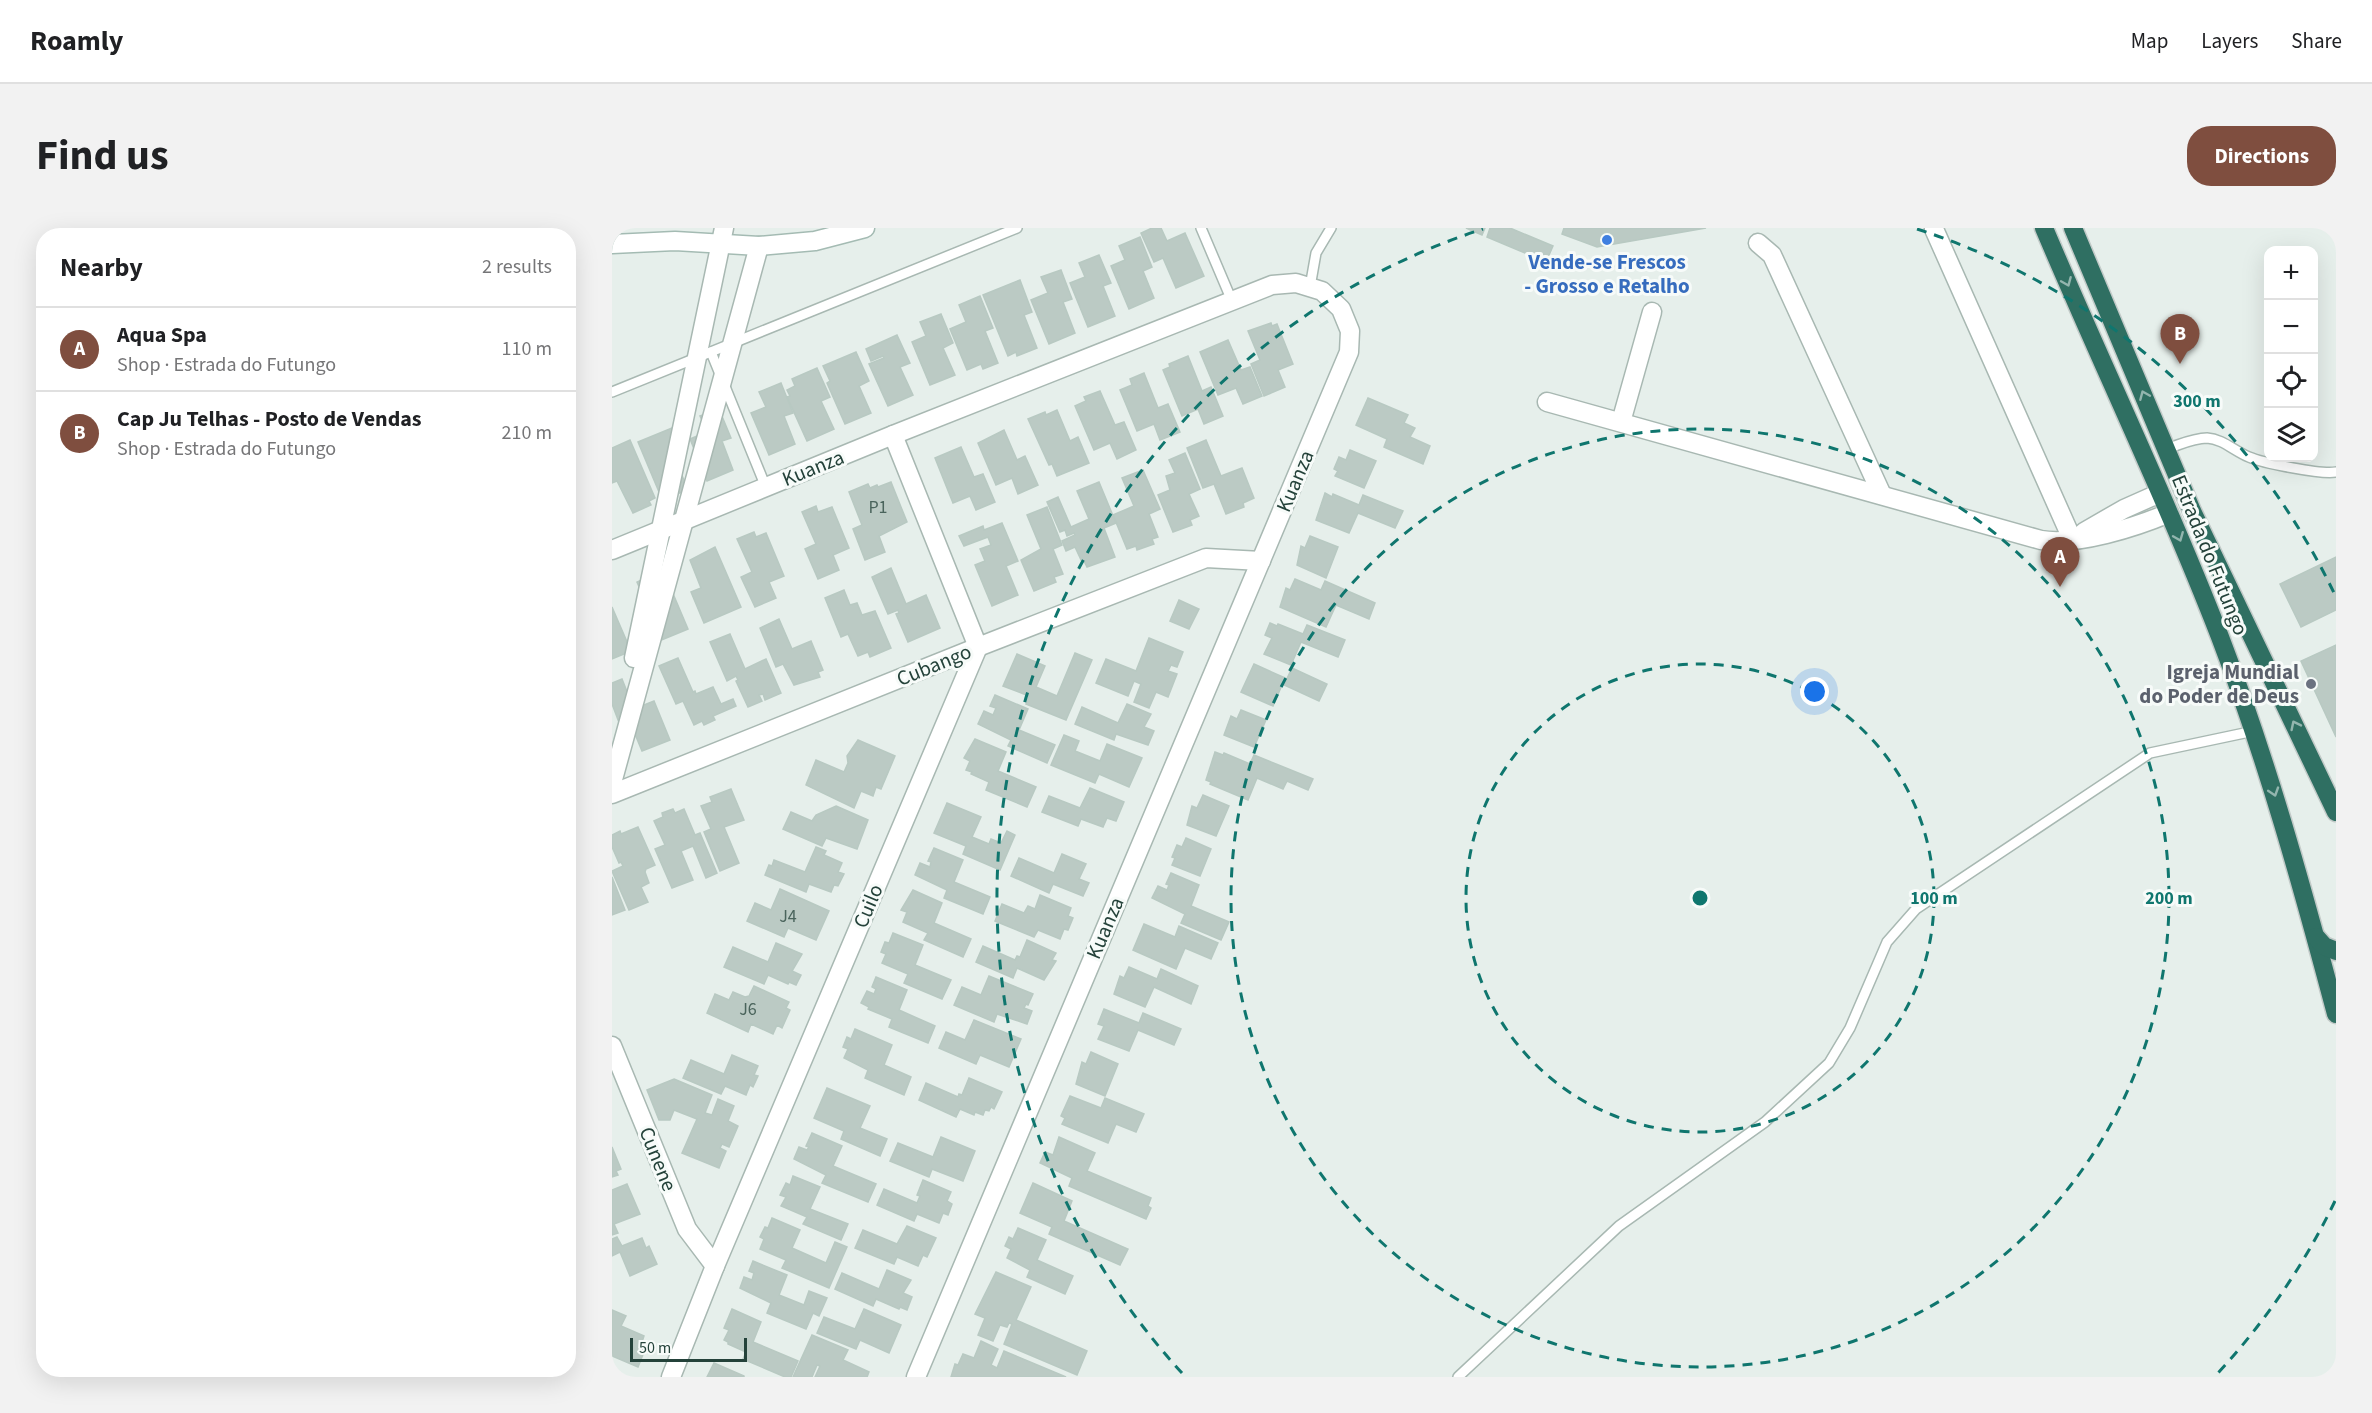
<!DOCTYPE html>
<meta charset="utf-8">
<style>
:root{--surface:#fff;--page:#f2f2f2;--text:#202124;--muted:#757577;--line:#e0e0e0;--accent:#7f4e3f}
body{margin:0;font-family:"Source Sans 3",sans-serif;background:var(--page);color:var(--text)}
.controls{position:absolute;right:18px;top:18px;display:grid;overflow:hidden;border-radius:12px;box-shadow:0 6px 24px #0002}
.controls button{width:54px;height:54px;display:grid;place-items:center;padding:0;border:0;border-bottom:2px solid var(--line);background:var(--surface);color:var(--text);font:30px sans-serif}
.scale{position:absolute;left:18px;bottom:15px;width:117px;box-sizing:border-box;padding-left:6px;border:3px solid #24423a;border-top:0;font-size:16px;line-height:21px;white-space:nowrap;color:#24423a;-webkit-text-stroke:4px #f7fbf9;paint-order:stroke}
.you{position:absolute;left:1203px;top:464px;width:21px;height:21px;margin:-15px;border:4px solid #fff;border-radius:50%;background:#1a73e8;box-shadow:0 0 0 9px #1a73e833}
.badge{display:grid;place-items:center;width:39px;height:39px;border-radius:50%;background:var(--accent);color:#fff;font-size:20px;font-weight:700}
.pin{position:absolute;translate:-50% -50px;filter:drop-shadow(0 2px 3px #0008)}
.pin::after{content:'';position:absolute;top:32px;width:21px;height:18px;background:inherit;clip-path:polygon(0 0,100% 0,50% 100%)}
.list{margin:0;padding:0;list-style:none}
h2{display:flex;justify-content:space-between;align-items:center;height:78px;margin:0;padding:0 24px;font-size:26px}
h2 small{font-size:20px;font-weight:400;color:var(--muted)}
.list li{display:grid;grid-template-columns:39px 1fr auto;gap:18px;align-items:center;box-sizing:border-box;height:84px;padding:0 24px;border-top:2px solid var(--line)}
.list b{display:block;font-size:22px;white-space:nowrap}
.list p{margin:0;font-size:20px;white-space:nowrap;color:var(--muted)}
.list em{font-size:20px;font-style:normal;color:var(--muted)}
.icon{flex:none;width:33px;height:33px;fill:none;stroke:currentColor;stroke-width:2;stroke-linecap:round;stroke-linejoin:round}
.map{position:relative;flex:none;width:1724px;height:1149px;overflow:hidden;border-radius:24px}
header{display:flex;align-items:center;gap:36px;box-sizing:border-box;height:84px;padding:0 30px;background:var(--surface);border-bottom:2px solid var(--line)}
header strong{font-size:28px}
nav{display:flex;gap:33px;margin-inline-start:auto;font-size:21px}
.intro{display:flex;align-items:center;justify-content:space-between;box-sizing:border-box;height:144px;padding:0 36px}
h1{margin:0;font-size:42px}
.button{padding:15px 27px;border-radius:24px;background:var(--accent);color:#fff;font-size:21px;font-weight:700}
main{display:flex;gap:36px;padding:0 36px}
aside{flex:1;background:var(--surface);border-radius:24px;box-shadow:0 6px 24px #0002}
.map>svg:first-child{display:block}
.building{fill:#bbcac4;stroke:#b8c9c2;stroke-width:1.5}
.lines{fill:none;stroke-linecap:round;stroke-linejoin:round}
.lane-casing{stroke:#a8b8b2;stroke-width:12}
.street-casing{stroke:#a8b8b2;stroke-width:21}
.secondary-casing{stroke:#a4bbb3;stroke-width:21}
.highway-casing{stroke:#c2cac8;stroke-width:21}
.lane{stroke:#fff;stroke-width:9}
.street{stroke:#fff;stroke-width:18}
.secondary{stroke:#fff;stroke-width:18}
.highway{stroke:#2f6f62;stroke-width:18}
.oneway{stroke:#93b5ae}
.ring{fill:none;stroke:#0f766e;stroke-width:3;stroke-dasharray:10 8}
.shop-dot{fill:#3f7fe0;stroke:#f7fbf9;stroke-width:2}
.worship-dot{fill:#6b7280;stroke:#f7fbf9;stroke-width:2}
.labels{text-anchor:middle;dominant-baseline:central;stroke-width:6;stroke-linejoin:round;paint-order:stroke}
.number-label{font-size:18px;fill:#4a645c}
.shop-label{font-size:21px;font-weight:bold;fill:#366cbe;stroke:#f7fbf9}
.street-label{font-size:21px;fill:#24423a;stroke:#f7fbf9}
.worship-label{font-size:21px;font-weight:bold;fill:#5b616d;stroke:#f7fbf9;text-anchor:end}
.centre{fill:#0f766e;stroke:#f7fbf9;stroke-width:3}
.ring-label{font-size:18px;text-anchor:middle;font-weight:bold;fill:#0f766e;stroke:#f7fbf9;stroke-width:6;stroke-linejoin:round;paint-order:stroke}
</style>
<header>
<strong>Roamly</strong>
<nav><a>Map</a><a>Layers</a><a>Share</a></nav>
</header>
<div class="intro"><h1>Find us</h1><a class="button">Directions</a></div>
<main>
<aside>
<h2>Nearby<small>2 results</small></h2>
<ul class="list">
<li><span class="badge">A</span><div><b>Aqua Spa</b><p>Shop · Estrada do Futungo</p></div><em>110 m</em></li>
<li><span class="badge">B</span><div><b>Cap Ju Telhas - Posto de Vendas</b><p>Shop · Estrada do Futungo</p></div><em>210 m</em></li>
</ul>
</aside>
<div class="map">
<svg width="1724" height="1149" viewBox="0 0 1724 1149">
<rect width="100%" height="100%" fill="#e6efeb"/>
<!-- building -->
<g class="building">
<polygon points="540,0 549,0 555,13 573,5 592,48 564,60 551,30 542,34 529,5"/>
<polygon points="854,0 873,0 870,7"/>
<polygon points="878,0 898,0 941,18 934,34 875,9"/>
<polygon points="952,0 1094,0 985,19 950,6"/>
<polygon points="528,9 540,39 531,43 542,70 517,81 499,38 513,32 507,18"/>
<polygon points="487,27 499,55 491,58 503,88 476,99 458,55 473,49 467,35"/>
<polygon points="449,42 460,71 451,74 463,105 437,116 419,72 436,65 429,49"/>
<polygon points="408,52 420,84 412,87 425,120 405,128 404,124 396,128 371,67"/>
<polygon points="368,68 381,100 373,103 386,135 371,141 369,136 355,142 338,101 354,94 347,77"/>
<polygon points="329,86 341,115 331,120 343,147 318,157 300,114 314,108 308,94"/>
<polygon points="659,95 660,98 665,96 681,136 666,142 673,159 652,168 639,136 648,132 636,103"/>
<polygon points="285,107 298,135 288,139 301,167 276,178 257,136 272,130 271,128 259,133 254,121"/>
<polygon points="616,112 629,142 638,139 650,168 631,176 624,160 606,167 588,124"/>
<polygon points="244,124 257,153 247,158 259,185 233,196 215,155 218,153 211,138"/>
<polygon points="576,128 590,163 599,159 611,188 592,196 586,181 570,188 551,142 558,139 557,136"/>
<polygon points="205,140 218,169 209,173 222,201 195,213 175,169 178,168 175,162 183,158 180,151"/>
<polygon points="532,145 546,180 556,176 568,204 548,212 542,196 525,203 508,162 520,157 518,151"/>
<polygon points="169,155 181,185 172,188 183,216 157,227 139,185 154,179 147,164"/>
<polygon points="488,163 503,197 512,194 524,222 505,231 498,215 482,222 463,178 474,173 472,169"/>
<polygon points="756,170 796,187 792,195 803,200 798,209 818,218 811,236 772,219 775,211 744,197"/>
<polygon points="107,181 119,210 110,213 121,242 95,253 78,211 95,204 88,188"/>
<polygon points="445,182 458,213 466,209 477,235 445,248 440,236 437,237 416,191 433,184 434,187"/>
<polygon points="60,200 72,230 64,233 76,262 50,271 26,214"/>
<polygon points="392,202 405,232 413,228 426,257 406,266 400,250 384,257 366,215"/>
<polygon points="18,212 43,270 37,273 39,277 21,285 5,253 0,255 0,220"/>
<polygon points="594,212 609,248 630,240 642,270 631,275 632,279 614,286 602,256 591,260 575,220"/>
<polygon points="349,219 362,249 371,246 383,274 364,282 358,268 341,275 323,230"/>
<polygon points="738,222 764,233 752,260 723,248 726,243 722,241 727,229 734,232"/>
<polygon points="573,225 588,261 577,266 587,288 578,292 580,297 561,304 546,267 558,262 554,248 563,245 557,232"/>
<polygon points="531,242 548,281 537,286 546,309 540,311 542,316 525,322 524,318 515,321 501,287 522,278 510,250"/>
<polygon points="279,254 295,294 267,308 273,324 253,332 241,301 250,297 237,264 256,256 258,260 265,257 266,259"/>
<polygon points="487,254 504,295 492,300 503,329 475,339 472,333 470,334 463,319 454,323 450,313 463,307 462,305 455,308 453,302 448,304 435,274 446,269 459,299 477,291 465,263"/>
<polygon points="713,265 720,269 721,266 747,277 751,267 791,283 783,300 746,285 737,305 704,292"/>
<polygon points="204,278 206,284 220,279 237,320 221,327 227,342 206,351 193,321 204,316 190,284"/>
<polygon points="435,279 450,317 441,321 451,346 442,349 444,354 422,363 409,332 429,321 415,287"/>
<polygon points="390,295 406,333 394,338 406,367 380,378 363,337 373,333 368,321 379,317 376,309 352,318 347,308 371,298 372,302"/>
<polygon points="142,304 144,309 154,305 172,348 157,354 164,370 143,379 129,349 140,344 125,311"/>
<polygon points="698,308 726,319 714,350 685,337 689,318 693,320"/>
<polygon points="103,319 129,379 92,395 79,364 89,360 78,332"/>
<polygon points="1724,329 1724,382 1689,399 1668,356"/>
<polygon points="279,340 294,376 314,367 328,400 296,414 284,386 287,385 286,382 276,386 260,349"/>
<polygon points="51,342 76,401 40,416 37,381 25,354"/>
<polygon points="683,351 709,362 713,353 763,375 757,391 724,377 714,399 668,379 674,360 678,362"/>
<polygon points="232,362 238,377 245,375 250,387 263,383 279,420 258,429 256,424 246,428 236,406 229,409 213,370"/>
<polygon points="567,372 587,381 577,401 558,393"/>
<polygon points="0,379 19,423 0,431"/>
<polygon points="167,391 180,421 199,413 211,442 206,444 208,449 182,457 171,436 164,439 148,400"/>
<polygon points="658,395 665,398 666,396 691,406 695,397 733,412 726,429 689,414 679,437 652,426 660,410 653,407"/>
<polygon points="118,406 133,441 154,431 169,465 153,472 151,466 147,467 150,473 136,479 124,453 126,452 124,448 115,453 98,414"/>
<polygon points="537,410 571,424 565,439 559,437 556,443 565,446 556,469 544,464 537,480 522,474 529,456 522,453 516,468 484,455 494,431 524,443"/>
<polygon points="1724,417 1724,509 1689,433"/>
<polygon points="463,425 480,432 454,492 414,476 417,468 391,458 405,426 433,438 424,459 445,468"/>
<polygon points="66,430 81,464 83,463 84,466 101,459 109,476 121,471 124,478 101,488 103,492 92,497 90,493 82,497 71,473 64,476 47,438"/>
<polygon points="642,436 673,450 661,478 629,464"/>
<polygon points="680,440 715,456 707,473 672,457"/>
<polygon points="10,451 22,481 42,473 58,512 30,523 18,494 8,497 0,476 0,455"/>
<polygon points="383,467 416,481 407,502 443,517 435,535 396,518 399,512 366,496 372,483 381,487 384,480 378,478"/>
<polygon points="515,476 539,486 532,499 542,503 536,517 504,506 502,512 463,496 470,479 506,495"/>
<polygon points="629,482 654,492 642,519 612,507 619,488 625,491"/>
<polygon points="452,507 467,513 463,523 488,533 495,516 530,530 517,559 487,546 483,555 439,537"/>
<polygon points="363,511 394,524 386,543 424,559 415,579 374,562 377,554 359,546 360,544 354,542 358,533 352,530"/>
<polygon points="246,512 283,528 269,561 264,559 261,568 249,563 242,580 194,557 204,532 232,544 236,535 235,528"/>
<polygon points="603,524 611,527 612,525 638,536 642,527 701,551 696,562 675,553 671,561 645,550 636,572 598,556 599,554 594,552"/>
<polygon points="478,560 512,574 504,593 495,590 491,599 469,591 466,598 430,584 437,568 468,580"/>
<polygon points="119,561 132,592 112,599 127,635 108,643 92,604 99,601 89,578 100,574 98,569"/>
<polygon points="591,567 617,578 604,608 575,597 580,578 585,580"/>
<polygon points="335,575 369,589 360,609 377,616 379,611 389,615 395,603 403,607 388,642 351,626 354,618 322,605"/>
<polygon points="224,578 256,592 245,621 214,610 210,618 171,601 179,584 200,593 204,587"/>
<polygon points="61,581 63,585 72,581 83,607 88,605 105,645 94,650 81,618 69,623 81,652 60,660 43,621 53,617 42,593 51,589 50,585"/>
<polygon points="26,599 43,637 34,641 33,644 37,655 29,659 36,674 17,682 0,643 11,638 9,634 7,635 0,619 0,607 8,603 9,606"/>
<polygon points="574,610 599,621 588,648 560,637 563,630 560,629 565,617 570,619"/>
<polygon points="204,619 214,623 212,627 230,635 226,644 232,646 226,658 222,657 219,664 197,656 194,664 153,647 157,637 160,638 162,632 193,644"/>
<polygon points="322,620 351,632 342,654 378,669 371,686 332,670 335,662 303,647 308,635 318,639 319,634 316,633"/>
<polygon points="450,626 474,636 467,651 477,655 471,668 441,656 437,665 399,648 407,630 442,645"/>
<polygon points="559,645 587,657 579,678 617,694 609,712 569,695 573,686 540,670 546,658 555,662 557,657 554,656"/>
<polygon points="0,649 13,682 0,687"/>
<polygon points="168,661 217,683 204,712 176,700 172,709 135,693 143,675 159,682"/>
<polygon points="301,662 330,675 322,695 359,711 351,729 312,712 316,705 291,694 295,684 289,682"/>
<polygon points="428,667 459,680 456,688 461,690 456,702 452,701 448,711 426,702 422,709 383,693 390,676 412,685 416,678 423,681"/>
<polygon points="532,696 563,709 567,698 606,715 599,731 573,720 564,741 521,722"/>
<polygon points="281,705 311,717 303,737 339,752 330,771 292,755 296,746 270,735 274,726 269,724 273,714 277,715"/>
<polygon points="415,712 444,725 440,732 444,733 432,752 405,740 401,750 364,734 371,718 403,732 405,728 408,729"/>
<polygon points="164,715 190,726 180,743 189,747 184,757 177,754 176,756 156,747 152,756 112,739 121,719 156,734"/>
<polygon points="517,739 545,751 549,741 586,758 579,776 542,759 533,779 502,766 508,748 512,750"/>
<polygon points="377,748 421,766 416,777 414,776 412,780 420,783 415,796 385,786 382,794 342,777 350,759 369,767"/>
<polygon points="264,749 295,762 287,782 323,798 316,815 277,799 280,791 256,781 257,779 249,775 255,763 262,766 264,761 260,759"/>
<polygon points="142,758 177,774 174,780 178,782 170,800 165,797 161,806 139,796 136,804 95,785 103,766 117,772 121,764 133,769 137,768"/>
<polygon points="492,781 527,795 531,785 569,801 562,817 526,802 517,823 486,811 492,798 486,796"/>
<polygon points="362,792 409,811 397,839 368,827 364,836 327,820 334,804 353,812"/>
<polygon points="243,801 280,817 272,837 299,849 292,867 253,850 256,842 232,830 236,821 231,819 235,809 239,811"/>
<polygon points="479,824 506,836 493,868 464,856 470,834 474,836"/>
<polygon points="120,827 146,838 142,847 146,848 141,859 138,857 134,867 113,858 109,866 71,850 79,832 112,846"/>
<polygon points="357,850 390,864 382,881 379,879 377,883 373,882 371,887 363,884 362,887 348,881 344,889 307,872 314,855 346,869 347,866 350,867"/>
<polygon points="62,851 100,867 93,885 100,887 106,871 122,878 116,893 126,898 117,919 110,916 108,920 114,923 107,940 70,925 85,891 62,882 58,892 47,892 35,862"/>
<polygon points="215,860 258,878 248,900 275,911 268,928 229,911 232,903 202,890"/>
<polygon points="458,868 489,880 493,870 532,886 524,904 504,896 496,915 450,896 453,890 449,888"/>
<polygon points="200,905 230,918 221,938 264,956 256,974 210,955 214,947 182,931 187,919 195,922 197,919 194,918"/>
<polygon points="329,909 363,923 351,953 320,941 317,949 278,933 286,915 321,929"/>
<polygon points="447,909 483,925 475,943 539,970 536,978 539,980 534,991 457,958 460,950 428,935 433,924 441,927"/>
<polygon points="0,919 9,941 4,943 6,947 0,949"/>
<polygon points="181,948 208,959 198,981 236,996 229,1012 191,996 195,989 169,978 174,969 168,967 174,955 178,957"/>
<polygon points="311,952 339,964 335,973 340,976 336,987 331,985 327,995 305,986 302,993 265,977 272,961 305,975 308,968 305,967"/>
<polygon points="421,955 460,973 452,993 516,1021 508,1037 437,1006 440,999 408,985"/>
<polygon points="15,956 28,986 2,996 6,1005 0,1007 0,962"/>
<polygon points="160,990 188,1002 180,1020 214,1035 223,1014 235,1019 217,1060 170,1040 174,1032 148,1021 152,1011 148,1009 153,999 156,1000"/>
<polygon points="295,998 324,1010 315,1029 311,1027 306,1038 285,1029 282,1036 243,1020 251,1002 285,1016"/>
<polygon points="406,1000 434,1012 425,1032 461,1048 453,1066 415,1049 418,1042 395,1030 399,1021 393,1018 397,1009 401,1011"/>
<polygon points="5,1009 10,1018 30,1010 34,1020 37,1018 45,1036 18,1048 8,1024 0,1028 0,1011"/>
<polygon points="141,1033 175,1047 167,1067 192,1077 197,1063 215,1070 207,1088 201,1085 194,1101 155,1085 159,1075 128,1060 132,1049 140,1052 142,1045 137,1043"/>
<polygon points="275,1042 299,1052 291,1065 300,1069 295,1082 288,1079 287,1081 264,1071 261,1078 223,1061 230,1045 267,1061"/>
<polygon points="384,1044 419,1059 404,1092 475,1123 465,1147 392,1116 400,1096 397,1095 395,1099 388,1097 381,1113 366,1107 373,1090 363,1086"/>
<polygon points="120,1081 149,1094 141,1114 186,1133 179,1149 173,1149 131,1131 134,1124 116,1116 116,1114 112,1112 117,1102 112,1100"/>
<polygon points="252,1081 289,1097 277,1125 248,1112 244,1121 205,1105 212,1089 243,1101"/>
<polygon points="0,1082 14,1088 9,1098 32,1108 29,1117 34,1119 26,1139 0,1128"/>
<polygon points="200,1107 236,1122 231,1132 257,1144 255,1149 203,1149 208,1138 205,1137 200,1149 181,1149"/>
<polygon points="369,1113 386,1121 379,1137 385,1140 392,1123 454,1149 339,1149 343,1136 346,1137 351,1126 362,1130"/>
<polygon points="102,1135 132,1148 132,1149 95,1149"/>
</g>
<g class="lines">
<defs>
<g id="lane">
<polyline points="589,0 620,73"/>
<polyline points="698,59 704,25 719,0"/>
<polyline points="99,124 151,252"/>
<polyline points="0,164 405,0"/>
<path d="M1554,221C1567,217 1581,210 1595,210C1611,211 1622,223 1637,229C1651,235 1710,247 1724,244"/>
<polyline points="846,1149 1007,998 1153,894 1217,835 1238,800 1275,714 1304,681 1538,525 1642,503"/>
</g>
<g id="street">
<polyline points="1322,1 1460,311"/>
<polyline points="1146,15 1160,27 1270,267"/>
<path d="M935,174L1429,312C1465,318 1524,299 1557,285"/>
<polyline points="1009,194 1040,84"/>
<polyline points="1472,304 1512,281 1548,265"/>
<polyline points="0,322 281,207 660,57 684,55 710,63 729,81 738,103 737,124 304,1149"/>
<polyline points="22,430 112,0"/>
<polyline points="0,555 147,18"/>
<polyline points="0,566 366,419 594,330 649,333"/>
<polyline points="0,818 75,1001 103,1038"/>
<polyline points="59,1149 103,1038 366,419 281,207"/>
</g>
<polyline id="secondary" points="0,16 63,13 147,18 203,13 253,0"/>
<g id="highway">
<path d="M1432,0C1490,137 1554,270 1608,409C1655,532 1690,658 1724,786"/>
<polyline points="1461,0 1580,283 1724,584"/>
<polyline points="1704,709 1712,718 1724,723"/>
</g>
</defs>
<!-- lane casing -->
<use href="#lane" class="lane-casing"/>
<!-- street casing -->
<use href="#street" class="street-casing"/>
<!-- secondary casing -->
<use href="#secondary" class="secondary-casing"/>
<!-- highway casing -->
<use href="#highway" class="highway-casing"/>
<!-- lane -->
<use href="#lane" class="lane"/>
<!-- street -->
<use href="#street" class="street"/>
<!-- secondary -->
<use href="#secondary" class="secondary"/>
<!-- highway -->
<use href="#highway" class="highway"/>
</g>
<!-- one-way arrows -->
<defs><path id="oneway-chevron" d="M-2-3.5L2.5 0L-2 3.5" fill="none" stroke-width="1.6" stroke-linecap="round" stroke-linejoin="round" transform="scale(1.5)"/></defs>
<g class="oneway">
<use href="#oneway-chevron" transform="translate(1455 54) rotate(67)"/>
<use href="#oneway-chevron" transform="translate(1532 167) rotate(-113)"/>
<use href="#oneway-chevron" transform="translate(1567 309) rotate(68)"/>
<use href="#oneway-chevron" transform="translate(1683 497) rotate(-116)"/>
<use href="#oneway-chevron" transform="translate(1662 564) rotate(72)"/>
</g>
<!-- distance rings -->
<g class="ring">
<circle cx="1088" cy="670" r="234"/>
<circle cx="1088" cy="670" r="469"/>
<path d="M1723 973A703 703 0 0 1 1606 1145M570 1145A703 703 0 0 1 871 1M1305 1A703 703 0 0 1 1723 367"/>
</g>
<!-- markers -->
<circle class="shop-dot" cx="995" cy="12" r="6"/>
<circle class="worship-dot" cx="1699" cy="456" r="6"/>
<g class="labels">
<!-- number labels -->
<g class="number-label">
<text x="266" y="279">P1</text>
<text x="176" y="688">J4</text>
<text x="136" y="781">J6</text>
</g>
<!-- shop labels -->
<g class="shop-label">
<text x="995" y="34">Vende-se Frescos<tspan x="995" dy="24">- Grosso e Retalho</tspan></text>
</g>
<!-- street labels -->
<g class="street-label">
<text transform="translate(201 240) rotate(-22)">Kuanza</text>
<text transform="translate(683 253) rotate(-67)">Kuanza</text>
<text transform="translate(1598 327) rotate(68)">Estrada do Futungo</text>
<text transform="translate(322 437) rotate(-22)">Cubango</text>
<text transform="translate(256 678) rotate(-67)">Cuilo</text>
<text transform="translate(493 700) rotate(-67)">Kuanza</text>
<text transform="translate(46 931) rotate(68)">Cunene</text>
</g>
<!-- worship labels -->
<g class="worship-label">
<text x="1687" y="444">Igreja Mundial<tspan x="1687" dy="24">do Poder de Deus</tspan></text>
</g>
</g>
<circle cx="1088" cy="670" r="9" class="centre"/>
<g class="ring-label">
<text x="1585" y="179">300 m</text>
<text x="1322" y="676">100 m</text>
<text x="1557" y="676">200 m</text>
</g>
</svg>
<div class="controls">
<button>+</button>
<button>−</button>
<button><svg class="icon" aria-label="locate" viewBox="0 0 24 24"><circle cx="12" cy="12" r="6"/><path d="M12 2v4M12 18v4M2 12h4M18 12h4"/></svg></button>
<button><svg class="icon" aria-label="layers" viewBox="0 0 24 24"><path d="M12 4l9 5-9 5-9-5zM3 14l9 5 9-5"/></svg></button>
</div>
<div class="scale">50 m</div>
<div class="you"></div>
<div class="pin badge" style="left:1448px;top:359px">A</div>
<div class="pin badge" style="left:1568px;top:136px">B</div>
</div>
</main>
